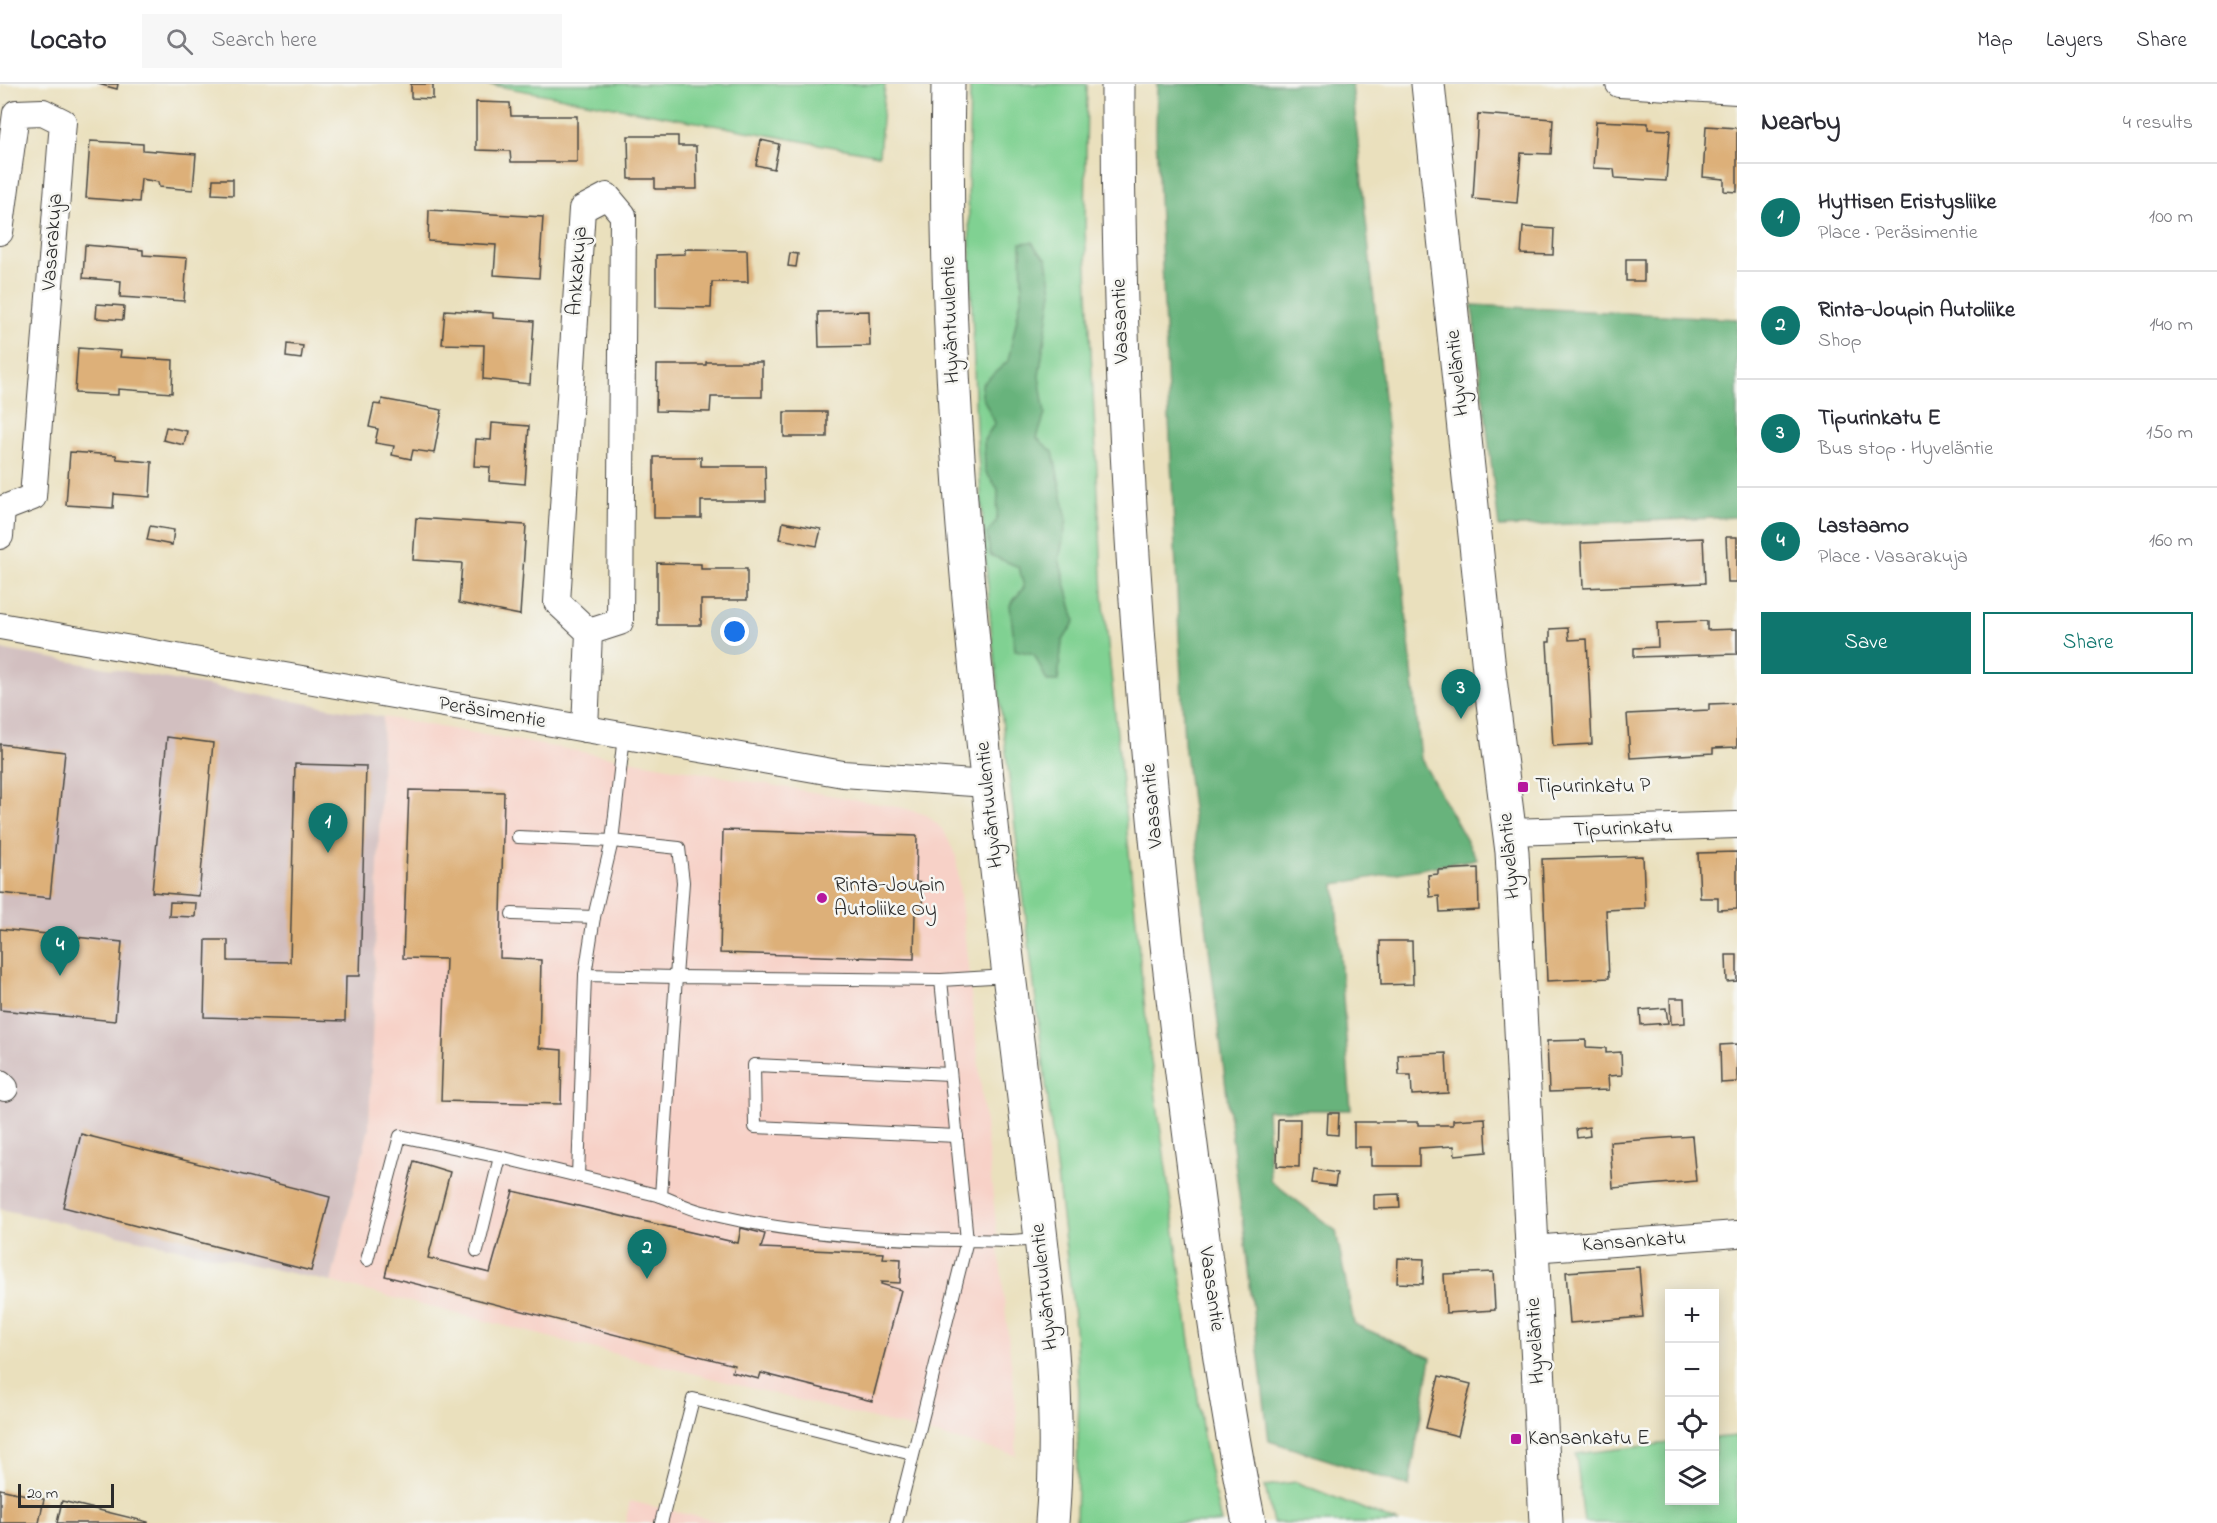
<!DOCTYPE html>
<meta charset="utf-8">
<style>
:root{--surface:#fff;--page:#f7f7f7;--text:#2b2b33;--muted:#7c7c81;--line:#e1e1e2;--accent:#0f766e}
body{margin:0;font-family:"Indie Flower",sans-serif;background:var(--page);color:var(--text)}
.controls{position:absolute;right:18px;bottom:18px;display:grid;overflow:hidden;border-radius:0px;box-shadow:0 3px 15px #0003}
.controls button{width:54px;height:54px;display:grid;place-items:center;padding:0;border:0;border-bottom:2px solid var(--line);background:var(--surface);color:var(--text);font:30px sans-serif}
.scale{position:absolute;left:18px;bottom:15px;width:96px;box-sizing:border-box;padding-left:6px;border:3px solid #2b2b2b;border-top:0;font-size:16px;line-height:21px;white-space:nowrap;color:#2b2b2b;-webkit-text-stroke:4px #f6f6f2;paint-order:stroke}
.you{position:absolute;left:735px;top:548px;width:21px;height:21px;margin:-15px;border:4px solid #fff;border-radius:50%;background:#1a73e8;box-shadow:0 0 0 9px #1a73e833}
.badge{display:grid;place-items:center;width:39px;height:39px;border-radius:50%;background:var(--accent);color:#fff;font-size:20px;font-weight:700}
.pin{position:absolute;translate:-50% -50px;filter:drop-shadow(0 2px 3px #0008)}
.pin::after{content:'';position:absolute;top:32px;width:21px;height:18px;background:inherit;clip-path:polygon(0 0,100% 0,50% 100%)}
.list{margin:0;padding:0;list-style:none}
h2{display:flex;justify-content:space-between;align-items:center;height:78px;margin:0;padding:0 24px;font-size:26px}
h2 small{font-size:20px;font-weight:400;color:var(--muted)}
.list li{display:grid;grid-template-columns:39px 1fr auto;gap:18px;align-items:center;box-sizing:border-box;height:108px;padding:0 24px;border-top:2px solid var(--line)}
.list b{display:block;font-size:22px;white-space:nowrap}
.list p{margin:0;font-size:20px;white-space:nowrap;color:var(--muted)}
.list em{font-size:20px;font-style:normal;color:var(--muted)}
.actions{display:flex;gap:12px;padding:18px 24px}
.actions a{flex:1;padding:14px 0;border:2px solid var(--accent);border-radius:0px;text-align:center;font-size:21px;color:var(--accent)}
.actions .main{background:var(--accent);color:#fff}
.icon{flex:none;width:33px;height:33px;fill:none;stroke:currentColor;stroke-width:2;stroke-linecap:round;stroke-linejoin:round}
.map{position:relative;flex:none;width:1737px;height:1439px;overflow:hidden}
header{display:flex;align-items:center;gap:36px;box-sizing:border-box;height:84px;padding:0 30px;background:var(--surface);border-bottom:2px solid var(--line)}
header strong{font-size:28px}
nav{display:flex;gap:33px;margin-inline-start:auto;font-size:21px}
.search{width:420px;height:54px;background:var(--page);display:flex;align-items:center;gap:15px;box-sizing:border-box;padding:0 21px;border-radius:0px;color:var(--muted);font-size:22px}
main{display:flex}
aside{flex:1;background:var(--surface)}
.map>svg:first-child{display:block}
.built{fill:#f7d1c7}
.industrial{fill:#d2bfc0}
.green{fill:#80d192;stroke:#567e5e;stroke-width:1.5}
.forest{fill:#68b37c;stroke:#4a6f54;stroke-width:1.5}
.building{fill:#ddb079}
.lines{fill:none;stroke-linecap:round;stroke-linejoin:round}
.lane-casing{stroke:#484641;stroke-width:14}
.street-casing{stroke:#484641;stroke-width:28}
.secondary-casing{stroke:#484641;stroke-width:35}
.primary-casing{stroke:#484641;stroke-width:35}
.lane{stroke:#fff;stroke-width:12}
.street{stroke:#fff;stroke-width:26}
.secondary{stroke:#fff;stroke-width:33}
.primary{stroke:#fff;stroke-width:33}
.poi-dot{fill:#b5179e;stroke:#f6f6f2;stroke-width:2}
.labels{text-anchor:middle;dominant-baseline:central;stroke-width:5;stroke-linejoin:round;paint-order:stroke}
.street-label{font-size:21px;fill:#2b2b2b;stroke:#f6f6f2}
.poi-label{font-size:21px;fill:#2b2b2b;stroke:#f6f6f2;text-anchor:start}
</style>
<header>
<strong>Locato</strong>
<div class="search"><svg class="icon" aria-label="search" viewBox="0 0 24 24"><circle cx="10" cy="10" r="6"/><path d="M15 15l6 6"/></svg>Search here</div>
<nav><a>Map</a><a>Layers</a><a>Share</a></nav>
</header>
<main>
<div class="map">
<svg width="1737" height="1439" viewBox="0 0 1737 1439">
<rect width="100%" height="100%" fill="#f6f6f2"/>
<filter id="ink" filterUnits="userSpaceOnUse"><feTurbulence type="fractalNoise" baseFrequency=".0167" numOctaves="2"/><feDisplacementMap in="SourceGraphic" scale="12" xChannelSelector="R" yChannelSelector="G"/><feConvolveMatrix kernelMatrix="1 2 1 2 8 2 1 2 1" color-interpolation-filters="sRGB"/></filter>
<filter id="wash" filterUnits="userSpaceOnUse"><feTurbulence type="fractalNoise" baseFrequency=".008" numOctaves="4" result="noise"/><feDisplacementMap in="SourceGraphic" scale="24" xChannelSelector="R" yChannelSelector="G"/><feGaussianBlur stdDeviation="1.35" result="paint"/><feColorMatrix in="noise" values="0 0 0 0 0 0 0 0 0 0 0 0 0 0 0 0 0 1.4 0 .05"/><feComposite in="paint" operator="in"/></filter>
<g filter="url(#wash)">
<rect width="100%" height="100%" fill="#eae0bd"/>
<!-- built -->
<g class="built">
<polygon points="383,633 903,724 927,731 944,747 956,772 1017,1333 1016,1371 331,1198 369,1044"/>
<polygon points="630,1417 724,1439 625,1439"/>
</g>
<!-- industrial -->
<polygon class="industrial" points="0,565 383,633 369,1044 331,1198 0,1125"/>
<!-- green -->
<g class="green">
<polygon points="487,0 885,0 879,71"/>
<polygon points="970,0 1087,0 1085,146 1103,511 1148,955 1205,1364 1221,1439 1076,1439 1079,1308 1074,1232 991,544 976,344 968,106"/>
<polygon points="1737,1352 1737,1439 1584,1439 1576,1370 1669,1359 1670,1416 1714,1416 1715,1354"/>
<polygon points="1296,1398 1399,1439 1273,1439 1265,1402"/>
</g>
<!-- forest -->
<g class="forest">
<polygon points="1157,0 1352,0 1421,675 1477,775 1335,800 1351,1026 1267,1026 1270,1096 1336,1147 1354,1240 1431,1274 1409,1402 1269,1357 1184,659 1156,49"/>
<polygon points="1032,158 1038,167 1047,175 1052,208 1039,292 1045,330 1037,354 1053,368 1067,436 1059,475 1075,537 1062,558 1058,597 1047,597 1034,570 1015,566 1010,521 1024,503 1019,483 990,471 987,450 997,436 998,405 985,387 984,356 995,339 982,312 982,300 1008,277 1022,210 1021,159"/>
<polygon points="1472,221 1737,235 1737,433 1499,443"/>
</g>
<g id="blocks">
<!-- building -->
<g class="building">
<polygon points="98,0 118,0 117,5"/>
<polygon points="411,0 433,0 433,15 411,14"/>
<polygon points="476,18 510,19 511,32 577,32 577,78 511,78 510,67 476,66"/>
<polygon points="1478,30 1553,35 1551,70 1521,69 1517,119 1473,115"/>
<polygon points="1596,37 1648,39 1648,45 1670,46 1666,97 1615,94 1614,85 1593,84"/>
<polygon points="1706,42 1737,44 1737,108 1724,107 1724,95 1703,93"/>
<polygon points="628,52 678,52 678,62 696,62 697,105 655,105 655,95 629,95"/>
<polygon points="761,56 779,60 774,85 756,81"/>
<polygon points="90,57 143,60 143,66 196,70 193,106 159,103 158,98 141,95 139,118 86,114"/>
<polygon points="213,95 233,95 233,111 212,110"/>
<polygon points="429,126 543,133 539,194 494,191 496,161 428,157"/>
<polygon points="1523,143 1554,145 1553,171 1521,170"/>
<polygon points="85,161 143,166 143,171 187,174 184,217 120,213 121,197 83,194"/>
<polygon points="685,165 747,166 748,198 712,198 711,224 656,223 656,171 685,170"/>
<polygon points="790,169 798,170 796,183 788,182"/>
<rect x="1626" y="175" width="18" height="22"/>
<polygon points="97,220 124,222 123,236 96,234"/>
<polygon points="445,226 493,229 493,234 534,237 530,300 483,295 484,261 442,260"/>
<polygon points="869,227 870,262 819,263 818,228"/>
<polygon points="287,260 303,262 301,275 286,273"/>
<polygon points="78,264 121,267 120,273 173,276 172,309 118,305 118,311 75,309"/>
<polygon points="706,278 762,278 762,313 711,313 710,328 656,327 657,281 706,281"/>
<polygon points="382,315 442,326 434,369 413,366 411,375 392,371 394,362 375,359 378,345 369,343 374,320 381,321"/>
<rect x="784" y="328" width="43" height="25"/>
<polygon points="492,339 529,342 525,400 489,397 490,383 474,382 476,355 491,356"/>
<polygon points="166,343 187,347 184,361 163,356"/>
<polygon points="70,368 116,371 117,375 152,378 150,413 114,410 113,424 66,421"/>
<polygon points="654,373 701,373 701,382 765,382 766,417 701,417 701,434 654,434"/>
<polygon points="416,434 526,441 520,531 459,519 462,479 413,476"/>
<polygon points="783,438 821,445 817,462 780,455"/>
<polygon points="150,442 174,446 172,461 147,456"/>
<polygon points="1726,453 1737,453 1737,498 1728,498"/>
<polygon points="1703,454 1705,499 1583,504 1581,459"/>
<polygon points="657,479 701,480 701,485 747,485 747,516 701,516 701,541 657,541"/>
<polygon points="1707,537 1707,546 1737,545 1737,570 1634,573 1634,564 1658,563 1657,539"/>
<polygon points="1568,544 1569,556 1587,555 1592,660 1553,662 1547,558 1550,558 1550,545"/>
<polygon points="1737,619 1737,663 1713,664 1713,669 1630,674 1627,630 1709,626 1709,620"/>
<polygon points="167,653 213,659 199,812 152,808"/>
<polygon points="0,660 65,668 50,814 0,809"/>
<polygon points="295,680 366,682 360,892 346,892 345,937 204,933 206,856 228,856 228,877 290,878"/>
<polygon points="409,706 504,708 500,874 541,876 539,964 562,966 561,1020 441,1017 446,875 403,874"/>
<polygon points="723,746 917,752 916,798 923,799 922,828 915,828 914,875 720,869"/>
<polygon points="1737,768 1737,825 1718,826 1718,814 1700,814 1698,769"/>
<polygon points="1643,772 1645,824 1606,826 1609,894 1547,897 1542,775"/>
<polygon points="1478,784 1479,826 1440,828 1439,812 1430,813 1428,791 1438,790 1438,786"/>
<polygon points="170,818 196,819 195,833 169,832"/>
<polygon points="0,845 122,858 115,937 0,926"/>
<polygon points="1380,857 1412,857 1413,900 1381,901"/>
<polygon points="1726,871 1737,871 1737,897 1727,898"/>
<polygon points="1670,914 1684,914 1685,939 1671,940"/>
<polygon points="1666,924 1668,939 1641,941 1640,926"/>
<polygon points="1586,956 1586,963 1606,964 1606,969 1621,968 1622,991 1608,992 1609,1006 1549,1008 1547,957"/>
<polygon points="1737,960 1737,998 1721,999 1720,961"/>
<polygon points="1446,969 1448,1009 1412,1011 1411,991 1399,991 1398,971"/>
<polygon points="1328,1029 1339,1029 1338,1051 1327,1050"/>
<polygon points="1485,1034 1487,1068 1455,1071 1454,1062 1419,1064 1419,1082 1371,1082 1371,1063 1354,1063 1354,1038 1418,1038 1418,1041 1453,1041 1453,1036"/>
<polygon points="1278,1035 1300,1035 1299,1083 1277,1082"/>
<polygon points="1589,1043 1590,1052 1577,1054 1576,1045"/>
<polygon points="81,1050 330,1113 311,1187 63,1123"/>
<polygon points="1692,1052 1696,1097 1613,1104 1610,1058"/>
<polygon points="414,1077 450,1088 428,1174 490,1189 513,1107 738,1159 741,1144 765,1150 761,1164 884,1169 883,1174 901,1175 900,1199 881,1198 881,1200 901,1206 872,1317 761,1289 759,1295 732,1288 734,1281 385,1192"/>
<polygon points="1314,1085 1337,1089 1335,1102 1312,1099"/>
<polygon points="1399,1110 1400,1124 1374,1125 1374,1111"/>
<polygon points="1398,1174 1424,1175 1423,1200 1397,1199"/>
<polygon points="1639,1183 1643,1233 1570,1239 1566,1188"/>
<polygon points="1493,1188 1495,1226 1446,1229 1444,1190"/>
<polygon points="1439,1292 1471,1300 1458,1352 1426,1344"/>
<polygon points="0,1405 44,1415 39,1439 0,1439"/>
<polygon points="62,1417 148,1438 148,1439 57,1439"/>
</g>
</g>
</g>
<g filter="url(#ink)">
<use href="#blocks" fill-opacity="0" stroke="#484641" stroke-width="1.5"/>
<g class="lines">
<defs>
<g id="lane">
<polyline points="518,753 612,757 679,764 683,798 676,893 585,891 578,1092"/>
<polyline points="512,830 594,833"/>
<polyline points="585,891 594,833 612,757 624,652"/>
<path d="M941,896L676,893L661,1112C674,1117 689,1125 703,1128C789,1150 878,1156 967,1156L941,896L1008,892"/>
<polyline points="950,990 754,981 755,1043 957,1052"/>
<polyline points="477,1167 500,1073 661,1112"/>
<polyline points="367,1176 400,1052 500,1073"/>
<polyline points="661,1439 693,1315 912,1370"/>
<polyline points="896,1439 967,1156 1011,1157 1040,1155"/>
</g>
<g id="street">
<polyline points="1619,0 1737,7"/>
<polyline points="0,148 16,29 43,28 63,38 33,413 2,425"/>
<polyline points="0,452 2,425"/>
<polyline points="0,542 843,690 987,700"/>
<polyline points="585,645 589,548 620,538 623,131 607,112 582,125 557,518 589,548"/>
<polyline points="1509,748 1737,741"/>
<polyline points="0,999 5,1004"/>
<polyline points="1531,1165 1737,1150"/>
</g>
<g id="secondary">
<path d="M948,0C942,296 974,590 1008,883C1018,962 1027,1041 1037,1121C1050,1227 1061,1332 1052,1439"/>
<polyline points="1428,0 1490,595 1512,768 1546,1439"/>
</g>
<path id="primary" d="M1118,0C1117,320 1140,639 1178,957C1198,1118 1217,1280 1249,1439"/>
</defs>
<!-- lane casing -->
<use href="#lane" class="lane-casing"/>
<!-- street casing -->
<use href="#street" class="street-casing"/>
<!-- secondary casing -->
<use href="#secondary" class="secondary-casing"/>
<!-- primary casing -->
<use href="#primary" class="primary-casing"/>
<!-- lane -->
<use href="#lane" class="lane"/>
<!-- street -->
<use href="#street" class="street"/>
<!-- secondary -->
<use href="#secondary" class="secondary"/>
<!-- primary -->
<use href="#primary" class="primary"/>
</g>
</g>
<!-- markers -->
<g class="poi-dot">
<rect x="1517" y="697" width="12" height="12" rx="3"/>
<circle cx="822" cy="814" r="6"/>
<rect x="1510" y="1349" width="12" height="12" rx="3"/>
</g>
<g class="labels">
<!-- street labels -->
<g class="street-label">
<text transform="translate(53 158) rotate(-86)">Vasarakuja</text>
<text transform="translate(578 187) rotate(-86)">Ankkakuja</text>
<text transform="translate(951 236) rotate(-92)">Hyväntuulentie</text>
<text transform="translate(1121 237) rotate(-92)">Vaasantie</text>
<text transform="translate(1458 289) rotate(-96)">Hyveläntie</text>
<text transform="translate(492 629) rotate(10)">Peräsimentie</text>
<text transform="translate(990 721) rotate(-96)">Hyväntuulentie</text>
<text transform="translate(1153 722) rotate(-95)">Vaasantie</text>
<text transform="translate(1623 745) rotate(-2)">Tipurinkatu</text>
<text transform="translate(1510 772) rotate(-95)">Hyveläntie</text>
<text transform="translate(1634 1158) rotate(-4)">Kansankatu</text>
<text transform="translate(1045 1203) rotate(-96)">Hyväntuulentie</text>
<text transform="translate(1211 1205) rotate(82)">Vaasantie</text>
<text transform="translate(1536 1257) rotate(-93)">Hyveläntie</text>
</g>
<!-- poi labels -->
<g class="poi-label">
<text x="1535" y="703">Tipurinkatu P</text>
<text x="834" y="802">Rinta-Joupin<tspan x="834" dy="24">Autoliike Oy</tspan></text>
<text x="1528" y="1355">Kansankatu E</text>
</g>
</g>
</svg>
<div class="controls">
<button>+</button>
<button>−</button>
<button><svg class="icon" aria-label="locate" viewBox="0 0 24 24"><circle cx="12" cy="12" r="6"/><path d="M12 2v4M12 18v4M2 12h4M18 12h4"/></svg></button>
<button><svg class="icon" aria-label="layers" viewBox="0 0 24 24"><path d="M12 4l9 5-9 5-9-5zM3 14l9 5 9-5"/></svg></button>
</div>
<div class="scale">20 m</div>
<div class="you"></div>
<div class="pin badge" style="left:328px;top:769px">1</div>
<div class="pin badge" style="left:647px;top:1195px">2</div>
<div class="pin badge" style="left:1461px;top:635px">3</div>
<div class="pin badge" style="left:60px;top:892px">4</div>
</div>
<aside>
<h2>Nearby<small>4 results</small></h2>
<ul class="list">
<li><span class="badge">1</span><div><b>Hyttisen Eristysliike</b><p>Place · Peräsimentie</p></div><em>100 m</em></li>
<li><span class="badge">2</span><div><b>Rinta-Joupin Autoliike</b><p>Shop</p></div><em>140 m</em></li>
<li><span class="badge">3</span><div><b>Tipurinkatu E</b><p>Bus stop · Hyveläntie</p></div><em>150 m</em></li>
<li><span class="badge">4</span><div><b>Lastaamo</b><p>Place · Vasarakuja</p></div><em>160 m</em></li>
</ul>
<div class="actions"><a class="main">Save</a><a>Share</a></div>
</aside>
</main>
